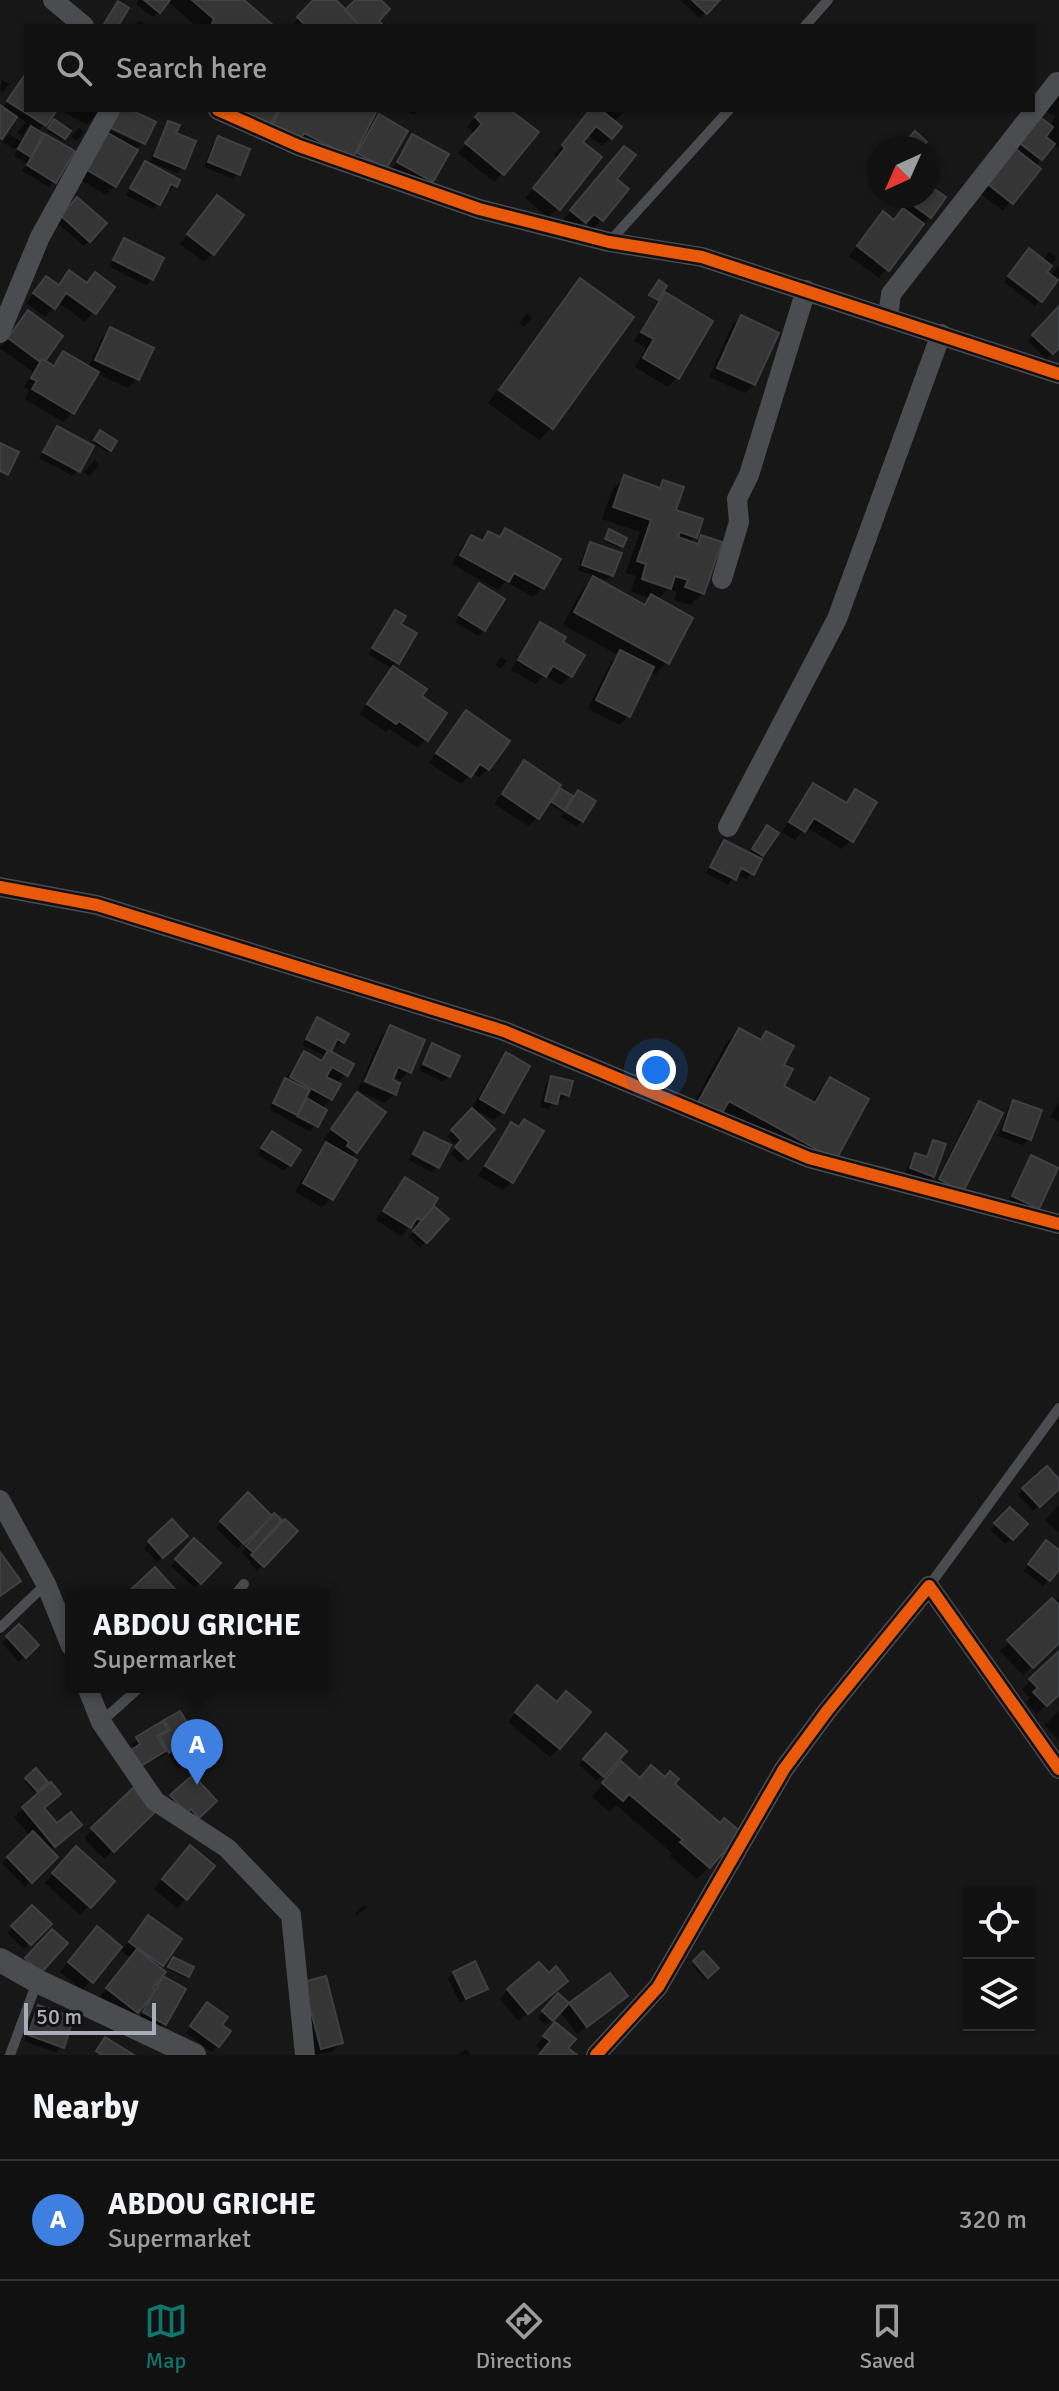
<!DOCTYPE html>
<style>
:root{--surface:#111;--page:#1a1a1a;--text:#f1f3f6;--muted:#9c9d9f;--line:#303131;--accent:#0f766e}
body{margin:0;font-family:Signika,sans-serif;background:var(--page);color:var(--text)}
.controls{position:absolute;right:24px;bottom:24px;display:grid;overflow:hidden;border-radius:0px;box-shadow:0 2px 6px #0004}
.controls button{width:72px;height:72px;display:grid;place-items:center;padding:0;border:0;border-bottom:2px solid var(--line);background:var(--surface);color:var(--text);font:40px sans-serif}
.compass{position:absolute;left:867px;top:136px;width:72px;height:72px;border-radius:50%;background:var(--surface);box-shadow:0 2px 6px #0004;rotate:225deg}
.scale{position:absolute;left:24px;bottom:20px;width:132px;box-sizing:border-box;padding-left:8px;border:4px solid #a8adb8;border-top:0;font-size:22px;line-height:28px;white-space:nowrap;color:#a8adb8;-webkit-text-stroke:6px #111113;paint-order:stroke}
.you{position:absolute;left:656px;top:1070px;width:28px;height:28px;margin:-20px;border:6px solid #fff;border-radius:50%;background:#1a73e8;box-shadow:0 0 0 12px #1a73e833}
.badge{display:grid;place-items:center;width:52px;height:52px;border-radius:50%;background:var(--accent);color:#fff;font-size:26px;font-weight:700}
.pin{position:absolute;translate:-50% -66px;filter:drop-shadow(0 2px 4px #0008)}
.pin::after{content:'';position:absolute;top:42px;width:28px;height:24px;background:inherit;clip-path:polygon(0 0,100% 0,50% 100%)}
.popup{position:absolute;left:65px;top:1589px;width:264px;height:104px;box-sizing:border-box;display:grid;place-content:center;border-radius:0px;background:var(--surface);filter:drop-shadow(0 2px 6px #0005);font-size:26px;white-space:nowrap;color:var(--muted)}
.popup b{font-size:30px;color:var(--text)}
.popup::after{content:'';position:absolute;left:50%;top:100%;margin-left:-16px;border:16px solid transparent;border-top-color:var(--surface)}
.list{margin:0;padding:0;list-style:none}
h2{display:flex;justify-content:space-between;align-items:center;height:104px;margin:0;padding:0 32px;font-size:34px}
h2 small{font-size:26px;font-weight:400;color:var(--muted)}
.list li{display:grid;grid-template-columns:52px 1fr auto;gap:24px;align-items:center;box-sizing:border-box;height:120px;padding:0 32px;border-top:2px solid var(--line)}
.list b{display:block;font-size:30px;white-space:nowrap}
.list p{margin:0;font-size:26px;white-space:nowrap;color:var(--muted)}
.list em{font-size:26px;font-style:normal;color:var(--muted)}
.icon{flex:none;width:44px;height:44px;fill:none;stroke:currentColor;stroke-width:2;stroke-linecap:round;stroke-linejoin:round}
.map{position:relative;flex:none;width:1059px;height:2055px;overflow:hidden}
.search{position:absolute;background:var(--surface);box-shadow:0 2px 6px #0004;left:24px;right:24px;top:24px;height:88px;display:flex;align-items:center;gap:20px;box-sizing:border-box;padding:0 28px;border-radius:0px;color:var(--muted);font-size:30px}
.sheet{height:224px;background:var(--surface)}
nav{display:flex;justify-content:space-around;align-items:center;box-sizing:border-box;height:112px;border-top:2px solid var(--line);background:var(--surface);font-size:22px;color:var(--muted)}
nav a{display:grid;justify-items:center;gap:4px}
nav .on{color:var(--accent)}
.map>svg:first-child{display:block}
.shadow{fill:#0007;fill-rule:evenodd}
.building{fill:#353536;stroke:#3f4043;stroke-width:2}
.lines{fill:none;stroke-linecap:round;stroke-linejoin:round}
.service{stroke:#4b4c50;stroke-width:10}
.minor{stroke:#4b4c50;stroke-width:20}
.tertiary{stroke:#4b4c50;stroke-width:24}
.cycleway-casing{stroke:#111113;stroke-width:17}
.cycleway{stroke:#e8590c;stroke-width:12}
</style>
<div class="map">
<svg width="1059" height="2055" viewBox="0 0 1059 2055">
<rect width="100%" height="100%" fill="#171717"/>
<!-- shadow -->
<g class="shadow">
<polygon points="139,0 244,0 271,26 196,26 167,1 153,17 136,4"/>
<polygon points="315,0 333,0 346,12 358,0 378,0 376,21 381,26 291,26"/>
<polygon points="680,0 717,0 700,18"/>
<polygon points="139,21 150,26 134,26"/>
<path d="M26,75V110H55L38,132L72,152L49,187L22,171L27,163L14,156L21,143L14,149L3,142L9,134L22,142L24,138L17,133L26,122L16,115L0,138V108L2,109ZM30,124L33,127L24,136L23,135Z"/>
<polygon points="2,80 9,84 3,92 0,90"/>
<polygon points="1059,92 1059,148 1052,144 1003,211 977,191 1011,149 1050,128 1055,116 1047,112"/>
<polygon points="60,110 99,110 87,125"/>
<polygon points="244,110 374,110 365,131 379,117 385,168 293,145 285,152 260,140 263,134 238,119"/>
<polygon points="406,110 419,110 413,115"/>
<polygon points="481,110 507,110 502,173 494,182 458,153 475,134 467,127"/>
<polygon points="592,110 626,110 613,122 611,138 602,146 587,134 580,142 599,157 549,218 525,198 558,158 554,155"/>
<polygon points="169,123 183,167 177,173 150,162 163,129"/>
<polygon points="52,124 68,131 62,140 47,131"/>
<polygon points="79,128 84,132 77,141 71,137"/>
<polygon points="110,130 142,145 137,148 114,186 106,195 79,179"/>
<polygon points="413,137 432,180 426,186 393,168"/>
<polygon points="219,139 238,174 233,179 204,167 213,144"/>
<polygon points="616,157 614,179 601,220 593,229 584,222 575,231 563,220"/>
<polygon points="146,163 175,186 169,191 166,189 153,209 126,195"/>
<polygon points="927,186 929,217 879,278 849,256 875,223 893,221 905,209 901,206 907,196 927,196"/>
<polygon points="217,198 213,253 204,262 180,244"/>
<polygon points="72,205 104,224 84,246 57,223"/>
<polygon points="125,240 152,279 146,285 109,266"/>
<polygon points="1049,252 1057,258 1044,272 1049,276 1059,266 1059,281 1056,284 1054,282 1035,306 1004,282 1023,256 1042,261"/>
<polygon points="69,273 85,284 95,275 112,287 85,322 58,302 45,317 26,303 46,278 57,286"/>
<polygon points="580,280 551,428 539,440 488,403 568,292"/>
<polygon points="665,295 710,322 677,378 668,387 635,367 646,348 634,341 656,304"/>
<polygon points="1059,308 1059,345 1046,359 1028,341"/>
<polygon points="28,313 42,362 51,367 63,353 88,368 101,339 110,330 151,349 137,379 128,388 96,373 72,413 63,422 25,399 29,390 24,387 33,372 0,348"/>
<polygon points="527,313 532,318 524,327 519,323"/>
<polygon points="741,317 754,384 745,393 709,377 732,326"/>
<polygon points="57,429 78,470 73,476 39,458"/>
<polygon points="98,435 110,450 107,452 93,443"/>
<polygon points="95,460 99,465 89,476 84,472"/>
<polygon points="625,478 656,489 663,482 674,511 695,536 688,543 693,545 701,537 703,593 690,605 674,600 677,592 668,589 657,600 667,662 655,675 650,672 628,716 620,725 588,709 611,662 618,655 563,625 581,591 593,579 642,606 650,598 631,591 636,576 626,573 640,532 602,519 612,490"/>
<polygon points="506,530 542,588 533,597 506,582 498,590 452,564 462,546 471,537 480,542 489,533 498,538"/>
<polygon points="608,534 624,539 619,548 604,541"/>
<polygon points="591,544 612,575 606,580 578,570 585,550"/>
<polygon points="479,585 484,630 478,636 455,622"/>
<polygon points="395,612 399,624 414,634 392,667 419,697 426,739 418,748 389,729 386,732 360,714 393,669 368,654"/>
<polygon points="541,624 560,643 570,676 561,685 545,675 536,684 511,670 532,633"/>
<polygon points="501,657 507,661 501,669 495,665"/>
<polygon points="466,713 488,769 479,777 472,773 461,784 429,763"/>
<polygon points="524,763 538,817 529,826 494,804"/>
<polygon points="814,785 845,804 856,791 851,840 842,849 806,827 795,840 782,832 805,794"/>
<polygon points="560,791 572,798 578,792 582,820 576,826 561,817 564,813 551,805"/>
<polygon points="767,828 776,833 747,879 736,874 728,885 706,873 724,842 748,854"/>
<polygon points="317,1020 342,1041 337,1047 332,1045 330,1051 346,1074 336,1084 331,1099 321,1109 325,1110 310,1132 269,1109 280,1086 305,1053 320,1061 325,1056 302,1045"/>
<polygon points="390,1027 409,1071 400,1080 392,1077 394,1094 385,1103 357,1090 361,1082 385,1092 385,1088 363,1078 381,1036"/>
<polygon points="739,1030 759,1041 766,1033 781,1065 781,1086 812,1104 818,1092 830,1080 834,1159 687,1115 727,1042"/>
<polygon points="433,1046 449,1076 443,1082 419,1070 427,1051"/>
<polygon points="506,1055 503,1111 494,1120 472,1108 497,1064"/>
<polygon points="552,1078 568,1095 562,1100 556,1099 549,1109 540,1107 546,1084"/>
<polygon points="357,1094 356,1152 350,1158 331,1198 322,1207 295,1192 318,1153 328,1142 324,1139"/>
<polygon points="1014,1102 1039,1111 1029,1139 1023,1145 998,1136 1008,1108"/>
<polygon points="1059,1102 1059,1122 1050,1117"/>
<polygon points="980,1103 953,1200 932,1189 971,1112"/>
<polygon points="472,1110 492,1129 461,1163 451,1154 457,1146 447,1137"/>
<polygon points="511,1125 512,1182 503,1190 478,1176 502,1134"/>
<polygon points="272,1134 289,1165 284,1171 257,1154"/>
<polygon points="934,1142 933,1176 927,1182 905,1173 910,1161 916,1155 924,1159"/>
<polygon points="411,1155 436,1168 432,1172 409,1160"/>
<polygon points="1031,1157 1038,1208 1032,1213 1008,1202 1026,1163"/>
<polygon points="405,1179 424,1217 446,1219 420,1248 409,1237 415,1230 409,1227 401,1236 376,1220 396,1188"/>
<polygon points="1047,1469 1059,1482 1059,1486 1033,1511 1018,1495"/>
<polygon points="248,1495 271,1518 274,1515 295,1532 257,1571 242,1552 265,1525 262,1523 237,1549 216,1528"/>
<polygon points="1059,1505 1059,1533 1045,1520"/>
<polygon points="1010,1510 1025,1524 1006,1544 990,1530"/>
<polygon points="172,1522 185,1536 157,1562 144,1548"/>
<polygon points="194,1541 218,1563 195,1588 171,1566"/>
<polygon points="1041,1548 1059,1553 1059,1566 1043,1586 1024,1571"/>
<polygon points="1059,1598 1059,1641 1023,1675 1000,1651 1052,1601 1054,1603"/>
<polygon points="19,1627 36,1645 19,1662 2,1643"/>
<polygon points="1059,1654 1059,1693 1036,1714 1026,1702 1030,1698 1022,1689"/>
<polygon points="528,1697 559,1748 550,1757 508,1722"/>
<polygon points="1059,1711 1059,1740 1045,1725"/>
<polygon points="179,1713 202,1752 178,1769 168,1753 135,1770 135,1750 131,1744"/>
<polygon points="607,1736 624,1751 597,1781 579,1765"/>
<polygon points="36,1771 46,1782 34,1792 25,1782"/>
<polygon points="609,1776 672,1784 709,1867 697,1879 670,1856 672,1853 616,1805 610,1812 592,1797"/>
<polygon points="193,1778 215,1801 192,1822 166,1802"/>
<polygon points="51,1785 42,1809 57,1826 70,1833 49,1851 55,1857 25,1887 2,1863 30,1836 14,1817"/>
<polygon points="133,1791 153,1812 104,1859 84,1838"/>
<polygon points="181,1856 186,1899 177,1908 154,1889"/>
<polygon points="68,1858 89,1906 80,1915 45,1883"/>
<polygon points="365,1905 367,1907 357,1916 355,1913"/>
<polygon points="32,1907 49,1924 24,1949 7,1933"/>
<polygon points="148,1917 162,1965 150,1988 154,1992 164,1978 183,1989 158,2030 139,2018 149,2001 147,2000 128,2021 99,1998 131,1958 121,1951"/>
<polygon points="88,1938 91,1981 82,1990 60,1972"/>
<polygon points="703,1954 716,1968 705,1979 692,1965"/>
<polygon points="171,1961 187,1976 185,1978 167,1969"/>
<polygon points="454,1973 486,1988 460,2003 448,1979"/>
<polygon points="609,1975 625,1996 577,2034 560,2011 546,2025 538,2018 558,1996 569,2006"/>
<polygon points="557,1989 518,2021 500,1999 508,1990"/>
<polygon points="295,1993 341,2043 332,2052 311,2055"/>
<polygon points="39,2007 62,2046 56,2052 24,2041 33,2013"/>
<polygon points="202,2010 228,2031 212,2052 186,2033"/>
<polygon points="546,2033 565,2048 574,2055 539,2055 542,2051 536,2046"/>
<polygon points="466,2049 470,2055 458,2055"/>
</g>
<!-- building -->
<g class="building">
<polygon points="144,0 170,0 160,13"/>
<polygon points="192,0 244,0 274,26 211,26 214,19"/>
<polygon points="313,0 336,0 362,25 306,26 297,17"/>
<polygon points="355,0 381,0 390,9 379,21 384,26 361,26 345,10"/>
<polygon points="692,0 720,0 707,14"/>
<polygon points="118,1 129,8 118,26 106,26 104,24"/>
<polygon points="26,73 26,110 57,110 46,126 7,101"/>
<polygon points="0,105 17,117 2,139 0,138"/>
<polygon points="117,110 131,110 156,122 145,144 109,127"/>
<polygon points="244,110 279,110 268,128 242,112"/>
<polygon points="280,110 377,110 353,158 304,133 299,142 271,127"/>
<polygon points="481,110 510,110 539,132 504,175 465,143 482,124 475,117"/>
<polygon points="590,110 601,110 622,127 612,139 596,126 583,142 602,157 560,210 533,188 565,148 562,145"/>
<polygon points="379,114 408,131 386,169 357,153"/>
<polygon points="1037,115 1053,127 1046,137 1055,144 1042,160 1017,141"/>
<polygon points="54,119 71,131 65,139 48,128"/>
<polygon points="168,121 180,125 176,133 196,141 185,169 154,156"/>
<polygon points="31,126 44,134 31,157 18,149"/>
<polygon points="915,131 927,142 921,148 899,148"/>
<polygon points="108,133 138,150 116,187 87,170"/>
<polygon points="45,134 75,151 56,183 27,165"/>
<polygon points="412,134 449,154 433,182 397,162"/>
<polygon points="218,136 250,149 240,175 208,162"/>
<polygon points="624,146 636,155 617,179 629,189 603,221 594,214 586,223 570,210"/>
<polygon points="1012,146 1041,169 1013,204 984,181"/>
<polygon points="145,161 180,180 177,187 171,184 160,205 130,188"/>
<polygon points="927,184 946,197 931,218 905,199 907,196 927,196"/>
<polygon points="217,195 244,215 214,255 187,234"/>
<polygon points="77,197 107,223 90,242 61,216"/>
<polygon points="903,208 924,224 889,271 857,246 883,211 894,220"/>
<polygon points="124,238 164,258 153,280 113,260"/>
<polygon points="1029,248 1052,266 1047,272 1058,280 1042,302 1008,276"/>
<polygon points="69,270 87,283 95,272 115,287 96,314 66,293 55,309 33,293 46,276 59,285"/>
<polygon points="580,278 634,317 553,429 499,390"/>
<polygon points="659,280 667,286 658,300 649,295"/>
<polygon points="665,292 713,321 679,379 643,358 654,339 641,332"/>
<polygon points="1059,306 1059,348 1053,354 1032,335"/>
<polygon points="28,310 63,336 43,364 8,338"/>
<polygon points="741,315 779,333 755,385 717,368"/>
<polygon points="110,327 154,348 139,380 95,360"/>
<polygon points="63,351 99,372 74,414 32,389 37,381 31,378 42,359 54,366"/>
<polygon points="57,426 94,446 80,472 43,452"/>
<polygon points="100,430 117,441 111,451 94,440"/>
<polygon points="0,443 19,452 8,475 0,471"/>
<polygon points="624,475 660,488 663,480 684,487 676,510 703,519 697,538 680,532 678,537 698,544 701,535 722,542 704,594 685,587 688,580 675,576 671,589 642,579 646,564 637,561 651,520 613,507"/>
<polygon points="505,528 561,559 544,589 514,573 509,582 460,555 471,535 483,541 488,531 500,537"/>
<polygon points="609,529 627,538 623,547 605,539"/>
<polygon points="590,542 622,553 613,576 582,565"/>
<polygon points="593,576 645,605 651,594 693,618 669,664 574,612"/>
<polygon points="479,583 505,599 485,631 459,615"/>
<polygon points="395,610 406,616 401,624 417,633 399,664 372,648"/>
<polygon points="540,622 566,637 563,642 585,655 572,677 553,666 546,677 518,660"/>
<polygon points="620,650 654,667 630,717 596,700"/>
<polygon points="393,666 427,689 422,696 447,713 428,741 399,721 396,724 367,704"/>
<polygon points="466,710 510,741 489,770 480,764 471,777 436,753"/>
<polygon points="524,760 561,785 539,819 502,794"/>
<polygon points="813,783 847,803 855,789 877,802 853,842 814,818 805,832 789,822"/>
<polygon points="560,788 573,796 564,810 552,802"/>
<polygon points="578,790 596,801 583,822 565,811"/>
<polygon points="767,825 779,833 763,856 752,849"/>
<polygon points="724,840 762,859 754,875 741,868 736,880 710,867"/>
<polygon points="317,1017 349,1034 344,1043 337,1039 331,1052 306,1039"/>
<polygon points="390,1025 425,1040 411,1073 398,1067 393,1080 400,1083 396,1095 365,1081"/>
<polygon points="739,1028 761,1040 766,1031 794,1046 784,1065 793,1069 784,1086 815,1103 830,1077 869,1099 836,1160 729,1101 721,1115 698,1102"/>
<polygon points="432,1043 460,1056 450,1077 423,1064"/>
<polygon points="328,1050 354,1064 348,1076 332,1067 326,1077 341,1084 332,1100 290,1077 304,1051 322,1061"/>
<polygon points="506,1052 530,1066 504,1113 480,1099"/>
<polygon points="551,1076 573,1081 569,1096 560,1093 557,1104 545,1101"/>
<polygon points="285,1078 310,1090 297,1115 273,1103"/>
<polygon points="357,1092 386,1112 357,1153 347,1146 349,1142 331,1129"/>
<polygon points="307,1098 327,1110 318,1127 297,1116"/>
<polygon points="1013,1100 1042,1110 1031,1140 1003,1130"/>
<polygon points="979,1101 1003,1113 963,1192 939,1179"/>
<polygon points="472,1108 495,1129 468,1159 455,1147 461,1140 451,1130"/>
<polygon points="524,1119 544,1131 513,1183 485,1166 511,1122 519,1127"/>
<polygon points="272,1131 301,1150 291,1166 261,1148"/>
<polygon points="424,1132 451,1145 439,1168 413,1154"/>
<polygon points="933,1140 946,1144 934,1177 910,1168 915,1153 927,1157"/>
<polygon points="326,1142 357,1160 333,1200 303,1183"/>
<polygon points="1031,1155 1058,1168 1039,1209 1012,1196"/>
<polygon points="405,1177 438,1198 424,1222 417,1218 411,1228 383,1211"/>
<polygon points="434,1206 449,1219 427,1243 413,1231"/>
<polygon points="1047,1466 1059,1479 1059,1489 1040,1507 1022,1488"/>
<polygon points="248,1492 272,1516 244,1544 220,1521"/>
<polygon points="1010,1507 1028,1524 1013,1540 994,1523"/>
<polygon points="274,1513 282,1520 253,1552 246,1546"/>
<polygon points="172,1519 188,1536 163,1558 148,1541"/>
<polygon points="285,1519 298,1531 264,1567 251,1555"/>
<polygon points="194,1538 221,1563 201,1584 175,1559"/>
<polygon points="1046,1540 1059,1550 1059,1570 1050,1581 1028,1564"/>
<polygon points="0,1552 21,1581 0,1596"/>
<polygon points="155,1567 180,1595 125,1595"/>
<polygon points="1052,1598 1059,1605 1059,1643 1033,1668 1007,1640"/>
<polygon points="19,1624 39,1645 26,1658 6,1636"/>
<polygon points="1059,1651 1059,1695 1047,1706 1033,1692 1038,1688 1029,1679"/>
<polygon points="537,1685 557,1702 566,1691 591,1712 560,1749 515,1712"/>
<polygon points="180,1711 205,1752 184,1765 174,1749 169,1753 159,1736 170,1730 164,1720"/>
<polygon points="163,1721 168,1730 157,1736 166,1751 141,1766 131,1750 140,1744 136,1737"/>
<polygon points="606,1733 627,1751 604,1777 583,1759"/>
<polygon points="621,1761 640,1778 651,1765 665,1777 670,1771 679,1779 675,1784 720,1823 724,1818 741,1832 710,1868 680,1842 683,1840 629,1794 623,1801 602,1783"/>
<polygon points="36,1768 48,1782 38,1792 25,1778"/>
<polygon points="193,1775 217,1801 199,1818 191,1809 187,1813 170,1795"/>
<polygon points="51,1782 61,1794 44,1808 57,1823 71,1812 82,1825 55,1847 22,1807"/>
<polygon points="133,1788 155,1812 114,1852 91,1828"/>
<polygon points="33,1831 58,1857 32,1883 7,1857"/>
<polygon points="190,1845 215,1866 187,1900 162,1879"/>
<polygon points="76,1846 115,1881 91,1908 52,1873"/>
<polygon points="32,1905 52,1924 31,1945 11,1926"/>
<polygon points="148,1915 182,1939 163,1966 129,1942"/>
<polygon points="97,1926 122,1947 93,1983 68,1962"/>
<polygon points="52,1929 68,1943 41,1973 25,1958"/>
<polygon points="137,1949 166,1972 153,1988 156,1991 138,2013 106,1988"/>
<polygon points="703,1951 719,1968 708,1978 693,1961"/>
<polygon points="173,1957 194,1967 189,1977 168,1967"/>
<polygon points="475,1961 488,1989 466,1999 453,1972"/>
<polygon points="539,1962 549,1973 556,1966 568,1981 528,2014 507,1989"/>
<polygon points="610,1973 628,1996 587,2027 569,2003"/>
<polygon points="163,1976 186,1989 166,2025 143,2012"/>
<polygon points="326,1976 343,2043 321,2049 303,1982"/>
<polygon points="558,1993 569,2003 553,2021 542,2011"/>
<polygon points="207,2002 228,2017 222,2025 231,2031 219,2047 190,2026"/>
<polygon points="38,2005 74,2017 64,2048 28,2035"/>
<polygon points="555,2022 576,2039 568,2048 577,2055 539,2055 550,2041 543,2036"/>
<polygon points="105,2037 134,2055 102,2055 96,2051"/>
</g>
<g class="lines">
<!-- service -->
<g class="service">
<polyline points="805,26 828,0"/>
<polyline points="610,241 729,110"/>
<polyline points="929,1586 1059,1408"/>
<polyline points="235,1595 244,1584"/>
<polyline points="0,1628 46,1584"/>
<polyline points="101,1722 140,1687"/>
<polyline points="10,2055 37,1982"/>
</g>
<!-- minor -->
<g class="minor">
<polyline points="53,0 84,26"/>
<polyline points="218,110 299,146 479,209 609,242 702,257 1059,374"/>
<polyline points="888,317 891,294 1057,82"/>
<polyline points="0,333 40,237 110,110"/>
<polyline points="722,579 739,522 737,499 749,475 806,290"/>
<polyline points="728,827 837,619 941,334"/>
<polyline points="0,887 97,905 504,1031 809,1158 1059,1224"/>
<polyline points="0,1500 46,1584 71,1646"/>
<polyline points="87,1687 101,1722 155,1801 227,1848 291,1915 305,2055"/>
<polyline points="596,2055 658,1987 784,1769 827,1711 929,1586 1059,1769"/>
</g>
<!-- tertiary -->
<polyline class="tertiary" points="0,1960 37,1981 194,2055"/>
<defs>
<g id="cycleway">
<polyline points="218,110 299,146 479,209 609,242 702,257 1059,374"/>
<polyline points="0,887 97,905 504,1031 809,1158 1059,1224"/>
<polyline points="596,2055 658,1987 784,1769 827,1711 929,1586 1059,1769"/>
</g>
</defs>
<!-- cycleway casing -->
<use href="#cycleway" class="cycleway-casing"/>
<!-- cycleway -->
<use href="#cycleway" class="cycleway"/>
</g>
</svg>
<div class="controls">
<button><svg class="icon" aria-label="locate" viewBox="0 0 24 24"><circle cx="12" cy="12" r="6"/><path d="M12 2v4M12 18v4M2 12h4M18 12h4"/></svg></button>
<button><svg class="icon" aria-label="layers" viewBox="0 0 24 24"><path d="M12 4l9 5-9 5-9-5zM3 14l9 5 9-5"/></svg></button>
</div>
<svg class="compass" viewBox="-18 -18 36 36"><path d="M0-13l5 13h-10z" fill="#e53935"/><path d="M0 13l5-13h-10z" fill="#9c9d9f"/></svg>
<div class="scale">50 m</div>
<div class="you"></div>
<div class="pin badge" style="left:197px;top:1785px;background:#3f7fe0">A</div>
<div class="popup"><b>ABDOU GRICHE</b>Supermarket</div>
<div class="search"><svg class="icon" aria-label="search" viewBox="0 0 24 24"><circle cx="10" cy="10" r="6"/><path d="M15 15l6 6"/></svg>Search here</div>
</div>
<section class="sheet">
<h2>Nearby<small></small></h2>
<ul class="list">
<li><span class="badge" style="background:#3f7fe0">A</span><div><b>ABDOU GRICHE</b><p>Supermarket</p></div><em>320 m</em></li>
</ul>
</section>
<nav>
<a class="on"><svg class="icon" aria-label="map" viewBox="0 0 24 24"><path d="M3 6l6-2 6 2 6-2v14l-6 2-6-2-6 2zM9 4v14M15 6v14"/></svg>Map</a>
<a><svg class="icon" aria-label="directions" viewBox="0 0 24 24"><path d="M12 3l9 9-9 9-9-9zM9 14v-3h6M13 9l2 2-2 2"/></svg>Directions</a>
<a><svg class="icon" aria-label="saved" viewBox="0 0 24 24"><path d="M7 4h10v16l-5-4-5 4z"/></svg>Saved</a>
</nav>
